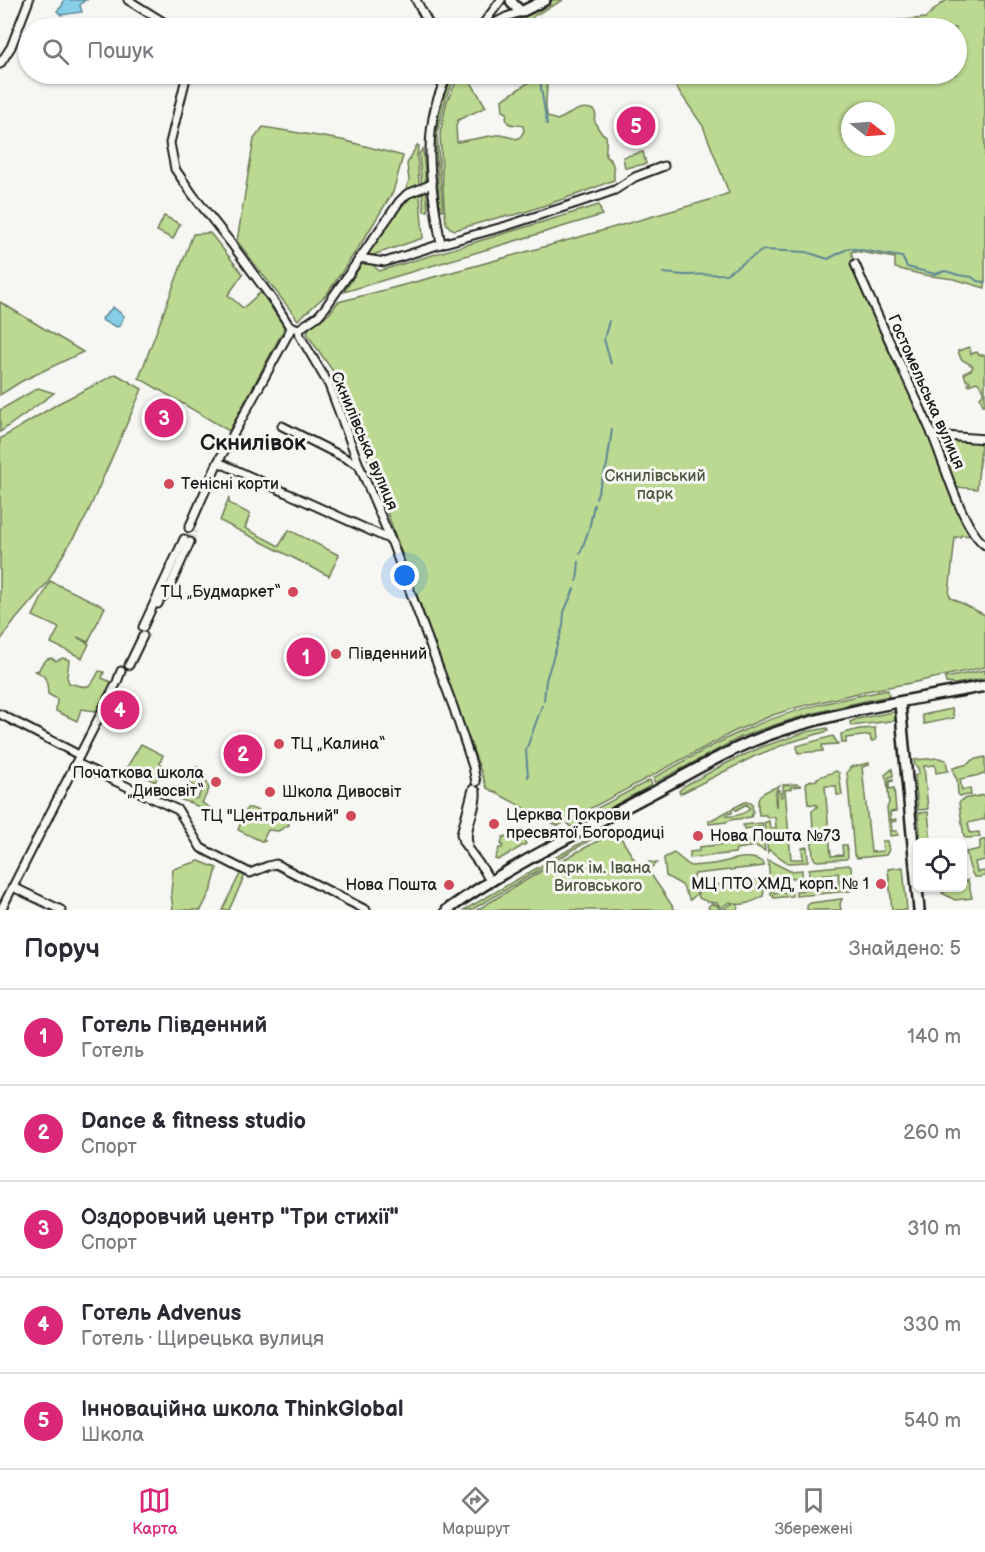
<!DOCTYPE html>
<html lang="uk">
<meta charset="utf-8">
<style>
:root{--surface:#fff;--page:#f2f2f3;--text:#2b2b33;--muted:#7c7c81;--line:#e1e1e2;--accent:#db2777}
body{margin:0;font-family:"Balsamiq Sans",sans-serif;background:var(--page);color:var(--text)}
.controls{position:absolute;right:18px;bottom:18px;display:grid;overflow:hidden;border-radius:9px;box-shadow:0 2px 4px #0004}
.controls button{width:54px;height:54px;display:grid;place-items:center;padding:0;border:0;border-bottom:2px solid var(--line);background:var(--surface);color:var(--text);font:30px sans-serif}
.compass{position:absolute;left:841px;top:102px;width:54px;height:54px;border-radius:50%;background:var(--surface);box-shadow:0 2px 4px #0004;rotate:107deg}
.you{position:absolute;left:405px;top:576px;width:21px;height:21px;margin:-15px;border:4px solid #fff;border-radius:50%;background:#1a73e8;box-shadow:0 0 0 9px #1a73e833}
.badge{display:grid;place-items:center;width:39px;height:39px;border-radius:50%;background:var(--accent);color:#fff;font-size:20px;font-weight:700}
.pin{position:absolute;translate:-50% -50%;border:3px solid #fff;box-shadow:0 2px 6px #0006}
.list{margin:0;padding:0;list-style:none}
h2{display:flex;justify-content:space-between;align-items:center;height:78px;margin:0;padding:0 24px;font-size:26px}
h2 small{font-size:20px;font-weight:400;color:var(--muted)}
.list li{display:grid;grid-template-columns:39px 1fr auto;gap:18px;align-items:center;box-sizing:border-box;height:96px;padding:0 24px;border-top:2px solid var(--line)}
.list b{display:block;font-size:22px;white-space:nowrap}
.list p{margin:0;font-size:20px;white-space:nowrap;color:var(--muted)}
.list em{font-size:20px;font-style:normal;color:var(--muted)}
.icon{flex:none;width:33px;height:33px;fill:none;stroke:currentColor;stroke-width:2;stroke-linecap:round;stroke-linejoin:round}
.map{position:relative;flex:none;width:985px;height:910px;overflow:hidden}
.search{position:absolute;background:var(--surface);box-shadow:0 2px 4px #0004;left:18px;right:18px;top:18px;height:66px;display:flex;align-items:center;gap:15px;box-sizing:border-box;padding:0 21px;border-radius:33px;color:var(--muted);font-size:22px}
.sheet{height:558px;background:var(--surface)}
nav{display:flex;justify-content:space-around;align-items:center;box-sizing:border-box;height:84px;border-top:2px solid var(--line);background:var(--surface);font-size:16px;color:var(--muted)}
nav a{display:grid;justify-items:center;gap:3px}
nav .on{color:var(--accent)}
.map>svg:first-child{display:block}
.green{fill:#bcd991;stroke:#6c7a56;stroke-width:1.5;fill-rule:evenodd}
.water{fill:#86cee7;stroke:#5c8796;stroke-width:1.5}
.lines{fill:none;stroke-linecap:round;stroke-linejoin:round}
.stream{stroke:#5c8796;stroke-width:2}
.street-tunnel{stroke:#d5d5d2;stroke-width:7;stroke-dasharray:7 3.5;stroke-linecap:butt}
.street-casing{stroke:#1c1c1c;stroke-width:11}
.secondary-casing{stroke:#1c1c1c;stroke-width:14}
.street{stroke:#f6f6f2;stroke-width:7}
.secondary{stroke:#f6f6f2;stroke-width:9}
.poi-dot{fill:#d1495b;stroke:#f6f6f2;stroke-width:2}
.labels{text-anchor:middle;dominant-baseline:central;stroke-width:6;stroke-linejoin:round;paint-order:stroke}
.street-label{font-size:16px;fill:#1c1c1c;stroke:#f6f6f2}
.park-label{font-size:16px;fill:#4c553f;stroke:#f6f6f2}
.poi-label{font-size:16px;fill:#1c1c1c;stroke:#f6f6f2;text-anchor:start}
.district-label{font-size:22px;font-weight:bold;fill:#1c1c1c;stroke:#f6f6f2}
</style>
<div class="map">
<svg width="985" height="910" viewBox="0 0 985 910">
<rect width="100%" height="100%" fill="#f6f6f2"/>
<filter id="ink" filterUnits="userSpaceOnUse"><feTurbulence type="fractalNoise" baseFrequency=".0167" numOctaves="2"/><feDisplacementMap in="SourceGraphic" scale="12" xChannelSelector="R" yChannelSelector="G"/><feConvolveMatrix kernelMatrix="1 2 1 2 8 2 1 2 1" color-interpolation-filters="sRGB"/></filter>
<g filter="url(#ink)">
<!-- green -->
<g class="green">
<polygon points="553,0 563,0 535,15 522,28 495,28"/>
<path d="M947,0H985V288L954,279L924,275L895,268V258L854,251L851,252L854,263L922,421L936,448L972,536L961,535L960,537H955L949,594L951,598L985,615V667L911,683L866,691L795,708L773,715L735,731L558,826L487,788L339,380L307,334L309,327L329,314L338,302C464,270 588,235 713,199L729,193L703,126L672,81L697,74H956V28H849L863,24L925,18L942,3ZM850,111H886V147H850Z"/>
<polygon points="454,74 457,74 446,97 437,134 443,210 440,210 435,135 443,96"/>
<path d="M460,74H466L486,107L458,120L456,126L457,142L496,135H501L517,139L521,136L524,131L523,126C517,124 513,126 508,123L506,118L507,113L503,111L502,100L534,79L536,74H544C551,87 542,103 548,117L557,120C571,115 578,104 594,110L596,115L594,119C596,126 601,133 606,136C607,143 605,150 606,157C615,161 614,171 614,180L581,193L525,212L514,215L500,217L455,230L450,228L446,223L444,205L440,133L447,101Z"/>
<polygon points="263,127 342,140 403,156 393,192 364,239 327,294 298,320 237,241 254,139"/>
<polygon points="417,145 419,146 417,155 423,238 370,256 368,253 403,199 409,180 407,164"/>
<polygon points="423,149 428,211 424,211 419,154"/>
<polygon points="643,152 646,164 625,168 623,157"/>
<polygon points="599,205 602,215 344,292 361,265 370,262 379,271"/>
<polygon points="164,216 180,224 173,239 157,231"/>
<polygon points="210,233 243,274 228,295 243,308 261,292 284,326 283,331 229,431 139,378 193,234"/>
<polygon points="0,302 83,352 22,381 0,395"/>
<polygon points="969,347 971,354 977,352 979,355 985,355 985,405 983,405 980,397 983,394 983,388 977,382 968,385 967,383 970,382 969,380 966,380 964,373 971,370 973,366 961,359 958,351"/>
<polygon points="116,374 142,389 85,519 61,558 47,583 16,619 0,641 0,439 59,403"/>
<polygon points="38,388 54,393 0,432 0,410"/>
<path d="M950,438L975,441L981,445L977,489L957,487L962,501H960L939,448C940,441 943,440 950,438Z"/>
<polygon points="229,497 229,503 250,514 245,528 279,546 289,530 339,555 329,576 220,521"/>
<polygon points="50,581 105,607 88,642 77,637 89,644 82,658 51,643 59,628 33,616"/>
<path d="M51,658L56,661L63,658L69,660L67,677L69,683C88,688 90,690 99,671L104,672L102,678L111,682L96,711L81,709L77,721L56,711L57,699L48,694C47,682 48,676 35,671L39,670C41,664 44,659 51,658Z"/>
<polygon points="985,670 985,678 955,684 946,683 945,678"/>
<path d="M888,690L889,696C838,706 789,718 741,737L655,783L653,778C684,762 714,743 747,729C791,709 841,699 888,690Z"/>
<polygon points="952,709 954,718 924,724 922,715"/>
<polygon points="893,712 896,714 898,720 851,726 850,722 857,719"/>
<polygon points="827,728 828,731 788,743 755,756 680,794 679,791 684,786 729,762 762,747 806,732"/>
<polygon points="875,728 876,740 871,741 870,735 846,738 846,743 842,743 841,734 859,729"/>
<polygon points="833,736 838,744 822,745 823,751 798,753 797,746"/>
<polygon points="141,744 163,755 160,763 164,766 155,782 127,767"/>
<polygon points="985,757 985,774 960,779 962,790 970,788 971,795 960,796 958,794 957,779 954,775 953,768 968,764 972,760"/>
<polygon points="939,758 946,760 948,771 936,773 935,765 924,766 928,809 918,810 915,776 919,773 918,768 915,766 914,760"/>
<polygon points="869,763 869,765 862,767 871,852 883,851 882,841 887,841 889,850 886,855 857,858 854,854 847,772 851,767"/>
<path d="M198,767L203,769C206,775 206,782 209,789L202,803L222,815L220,818L191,803L179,799L177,796L179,794L193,799L198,798L201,791L186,780L193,768Z"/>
<polygon points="892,769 893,776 889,777 890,780 893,780 893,781 889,782 889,789 894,788 896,811 890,812 891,820 896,819 897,821 891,822 892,831 897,831 898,835 890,836 887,808 889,803 887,780 885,775"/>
<polygon points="836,771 839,773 842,795 837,795 836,786 825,786 831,856 843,855 842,845 847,845 848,857 846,859 818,861 815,860 813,856 811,832 813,829 812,811 817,807 817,805 808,804 806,783 811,780 812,781 817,780 817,778"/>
<polygon points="650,780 652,785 582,823 570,827 568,824"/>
<path d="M796,784L802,786L791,787V789L785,790L791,859H803L802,848L807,847L808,860L807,862L788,863L771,851L769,850L768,852L764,823L769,821L770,828H776L775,817L767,818L766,815H759C755,794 760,793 779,786C774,792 775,800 776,807L778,790H780L781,797L783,796V785Z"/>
<polygon points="985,795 985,819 968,823 970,833 979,832 980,837 966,838 964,837 959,803 963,799"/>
<path d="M745,802H749L752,804L753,812L751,817L730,820L727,822L709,824V821L732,809V813L727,814L726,816C734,817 743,814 750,809L747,804L736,810L733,808Z"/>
<polygon points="247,808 251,808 281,820 288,820 289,825 278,831 268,830 263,840 265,841 263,842 238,830"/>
<polygon points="928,812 931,842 921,842 918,813"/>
<polygon points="762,823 765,851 756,846 736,849 735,853 690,858 690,852 699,851 699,847 762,840 760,827 744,829 743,825"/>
<polygon points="618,833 640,869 649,862 657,863 648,870 675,910 477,910 538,873 607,836"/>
<polygon points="507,836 512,837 514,840 516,841 522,836 526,844 498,860 495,859 499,848 502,848 503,845 501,844 503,837"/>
<polygon points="591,837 592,839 471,910 464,910"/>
<path d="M985,839V860L975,862L977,872L985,871V876C983,876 976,878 975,877C969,874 968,858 966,852L980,849V841Z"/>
<path d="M674,853L690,866C699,865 709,865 718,863C734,860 750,853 764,863V866L695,874L693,881L697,894L690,900L682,885L666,876L664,858Z"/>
<polygon points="768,860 790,871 802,870 802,877 773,880 774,893 792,892 792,896 774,898 771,894"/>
<polygon points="199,861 217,868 212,888 201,910 173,910 171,893 173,869"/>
<polygon points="849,865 851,867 853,885 853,888 850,891 796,896 796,891 839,887 838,873 809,876 809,869"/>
<polygon points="903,867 907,910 892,910 888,869"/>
<polygon points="242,870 245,875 229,910 222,910"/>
<path d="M766,879L763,896C756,901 743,906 735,904L738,906L737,910H710L708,907L711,904L717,905L720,910C724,910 729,905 733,903L730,902L721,908L717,903L708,902L699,898L697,887Z"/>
<polygon points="968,880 972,898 955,900 942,893 951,888 962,888 963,882"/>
<polygon points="842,899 840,904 841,910 807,910 807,906 810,903"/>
</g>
<!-- water -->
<g class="water">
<polygon points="64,0 88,0 85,0 80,5 82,12 61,15 57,11 62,6"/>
<polygon points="113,307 124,316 120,326 117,327 103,321 102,319"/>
</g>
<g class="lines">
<!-- stream -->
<g class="stream">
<polyline points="540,18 540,28"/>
<polyline points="541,74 541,88 547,124"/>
<polyline points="663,273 684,275 726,274 763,250 806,252 828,259 849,248 902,257 907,267 935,274 945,271 952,273 958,275 972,277 977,281 985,282"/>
<polyline points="609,321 604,339 611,364"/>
<polyline points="596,498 607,465 612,429"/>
<polyline points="580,554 589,529 594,505"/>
<polyline points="577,581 579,562"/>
<polyline points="544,700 546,680 563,626 564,612 574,589"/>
<polyline points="528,777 526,750 542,706"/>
</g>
<!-- street-tunnel -->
<polyline class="street-tunnel" points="190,542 194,530"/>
<defs>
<g id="street">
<polyline points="128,0 173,28"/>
<polyline points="416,0 431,28"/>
<polyline points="480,28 501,0"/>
<polyline points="485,28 506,17 521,12"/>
<polyline points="0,64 11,47 29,0"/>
<polyline points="187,74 170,143 175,169 193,195 231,243 275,303 288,324 290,326 299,329"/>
<path d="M449,74C419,123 431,190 441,244L506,226L598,196L615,190L635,177L664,166"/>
<polyline points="359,258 385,262 441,244"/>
<path d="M855,264C879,321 907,377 932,434C944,462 962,528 985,545"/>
<polyline points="299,329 300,336 329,385 359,465 391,540 454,709 473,767 476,782"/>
<polyline points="299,329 318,316 325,308 399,202 407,194 432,184"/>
<polyline points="282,426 359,465"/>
<polyline points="932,435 985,439"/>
<polyline points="218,462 391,540"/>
<polyline points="189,528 218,462 292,327"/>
<polyline points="158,604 160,599 167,593 190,542"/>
<polyline points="143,627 184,539"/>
<polyline points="129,665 143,636"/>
<polyline points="0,714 79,755"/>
<polyline points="76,763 178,810 201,848 250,873 268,866 276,864 366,910"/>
<polyline points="473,789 461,834 463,842 483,869 490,881"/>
<path d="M468,844C464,826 478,809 476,791"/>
<polyline points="13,887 61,910"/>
<polyline points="1,910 117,682 121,671"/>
</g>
<g id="secondary">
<polyline points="511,0 512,3 521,12 545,0"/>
<polyline points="900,703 919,910"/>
<path d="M447,910C509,866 578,833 645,797C689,774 733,746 780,731C847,709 917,699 985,686"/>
</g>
</defs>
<!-- street casing -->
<use href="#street" class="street-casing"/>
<!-- secondary casing -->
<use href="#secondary" class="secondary-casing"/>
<!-- street -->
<use href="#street" class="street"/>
<!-- secondary -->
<use href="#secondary" class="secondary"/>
</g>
</g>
<!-- markers -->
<g class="poi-dot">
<circle cx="169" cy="484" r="6"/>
<circle cx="293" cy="592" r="6"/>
<circle cx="336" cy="654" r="6"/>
<circle cx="279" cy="744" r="6"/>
<circle cx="216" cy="782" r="6"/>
<circle cx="270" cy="792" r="6"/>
<circle cx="351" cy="816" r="6"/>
<circle cx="494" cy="824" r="6"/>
<circle cx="698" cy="836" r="6"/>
<circle cx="881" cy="884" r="6"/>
<circle cx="449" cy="885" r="6"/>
</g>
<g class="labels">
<!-- street labels -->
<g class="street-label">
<text transform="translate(926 392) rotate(66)">Гостомельська вулиця</text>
<text transform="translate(364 441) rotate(67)">Скнилівська вулиця</text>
</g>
<!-- park labels -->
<g class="park-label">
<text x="655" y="476">Скнилівський<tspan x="655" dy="18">парк</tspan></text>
<text x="598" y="868">Парк ім. Івана<tspan x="598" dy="18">Виговського</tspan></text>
</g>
<!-- poi labels -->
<g class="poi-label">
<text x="181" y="484">Тенісні корти</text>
<text x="281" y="592" text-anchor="end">ТЦ „Будмаркет“</text>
<text x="348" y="654">Південний</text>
<text x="291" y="744">ТЦ „Калина“</text>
<text x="204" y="773" text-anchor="end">Початкова школа<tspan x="204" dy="18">„Дивосвіт“</tspan></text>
<text x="282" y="792">Школа Дивосвіт</text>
<text x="506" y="815">Церква Покрови<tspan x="506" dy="18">пресвятої Богородиці</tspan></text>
<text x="339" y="816" text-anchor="end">ТЦ "Центральний"</text>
<text x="710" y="836">Нова Пошта №73</text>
<text x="869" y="884" text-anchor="end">МЦ ПТО ХМД, корп. № 1</text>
<text x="437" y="885" text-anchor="end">Нова Пошта</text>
</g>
<!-- district labels -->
<g class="district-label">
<text x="253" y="443">Скнилівок</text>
</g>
</g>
</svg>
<div class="controls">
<button><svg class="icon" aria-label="locate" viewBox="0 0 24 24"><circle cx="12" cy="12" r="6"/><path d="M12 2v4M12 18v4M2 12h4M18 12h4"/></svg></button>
</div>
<svg class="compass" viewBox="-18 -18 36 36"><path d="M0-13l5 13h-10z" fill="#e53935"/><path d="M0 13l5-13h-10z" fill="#7c7c81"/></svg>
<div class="you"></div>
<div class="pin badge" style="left:306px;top:657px">1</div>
<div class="pin badge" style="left:243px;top:754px">2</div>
<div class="pin badge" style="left:164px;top:418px">3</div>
<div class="pin badge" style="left:120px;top:710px">4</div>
<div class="pin badge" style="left:636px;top:126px">5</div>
<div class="search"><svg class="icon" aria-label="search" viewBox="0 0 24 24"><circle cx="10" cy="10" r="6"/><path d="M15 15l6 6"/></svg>Пошук</div>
</div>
<section class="sheet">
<h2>Поруч<small>Знайдено: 5</small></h2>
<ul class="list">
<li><span class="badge">1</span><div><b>Готель Південний</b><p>Готель</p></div><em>140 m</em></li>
<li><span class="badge">2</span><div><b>Dance &amp; fitness studio</b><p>Спорт</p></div><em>260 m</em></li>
<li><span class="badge">3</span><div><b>Оздоровчий центр &quot;Три стихії&quot;</b><p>Спорт</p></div><em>310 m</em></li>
<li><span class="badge">4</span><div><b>Готель Advenus</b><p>Готель · Щирецька вулиця</p></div><em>330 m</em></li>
<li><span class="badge">5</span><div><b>Інноваційна школа ThinkGlobal</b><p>Школа</p></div><em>540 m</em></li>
</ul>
</section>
<nav>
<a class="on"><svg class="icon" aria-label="map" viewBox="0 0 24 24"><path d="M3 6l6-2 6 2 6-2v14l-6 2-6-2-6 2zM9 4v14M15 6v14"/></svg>Карта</a>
<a><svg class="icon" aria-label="directions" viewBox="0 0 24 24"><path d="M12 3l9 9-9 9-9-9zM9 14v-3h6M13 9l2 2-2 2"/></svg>Маршрут</a>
<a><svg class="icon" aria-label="saved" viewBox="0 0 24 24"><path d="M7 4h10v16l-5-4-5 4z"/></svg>Збережені</a>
</nav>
